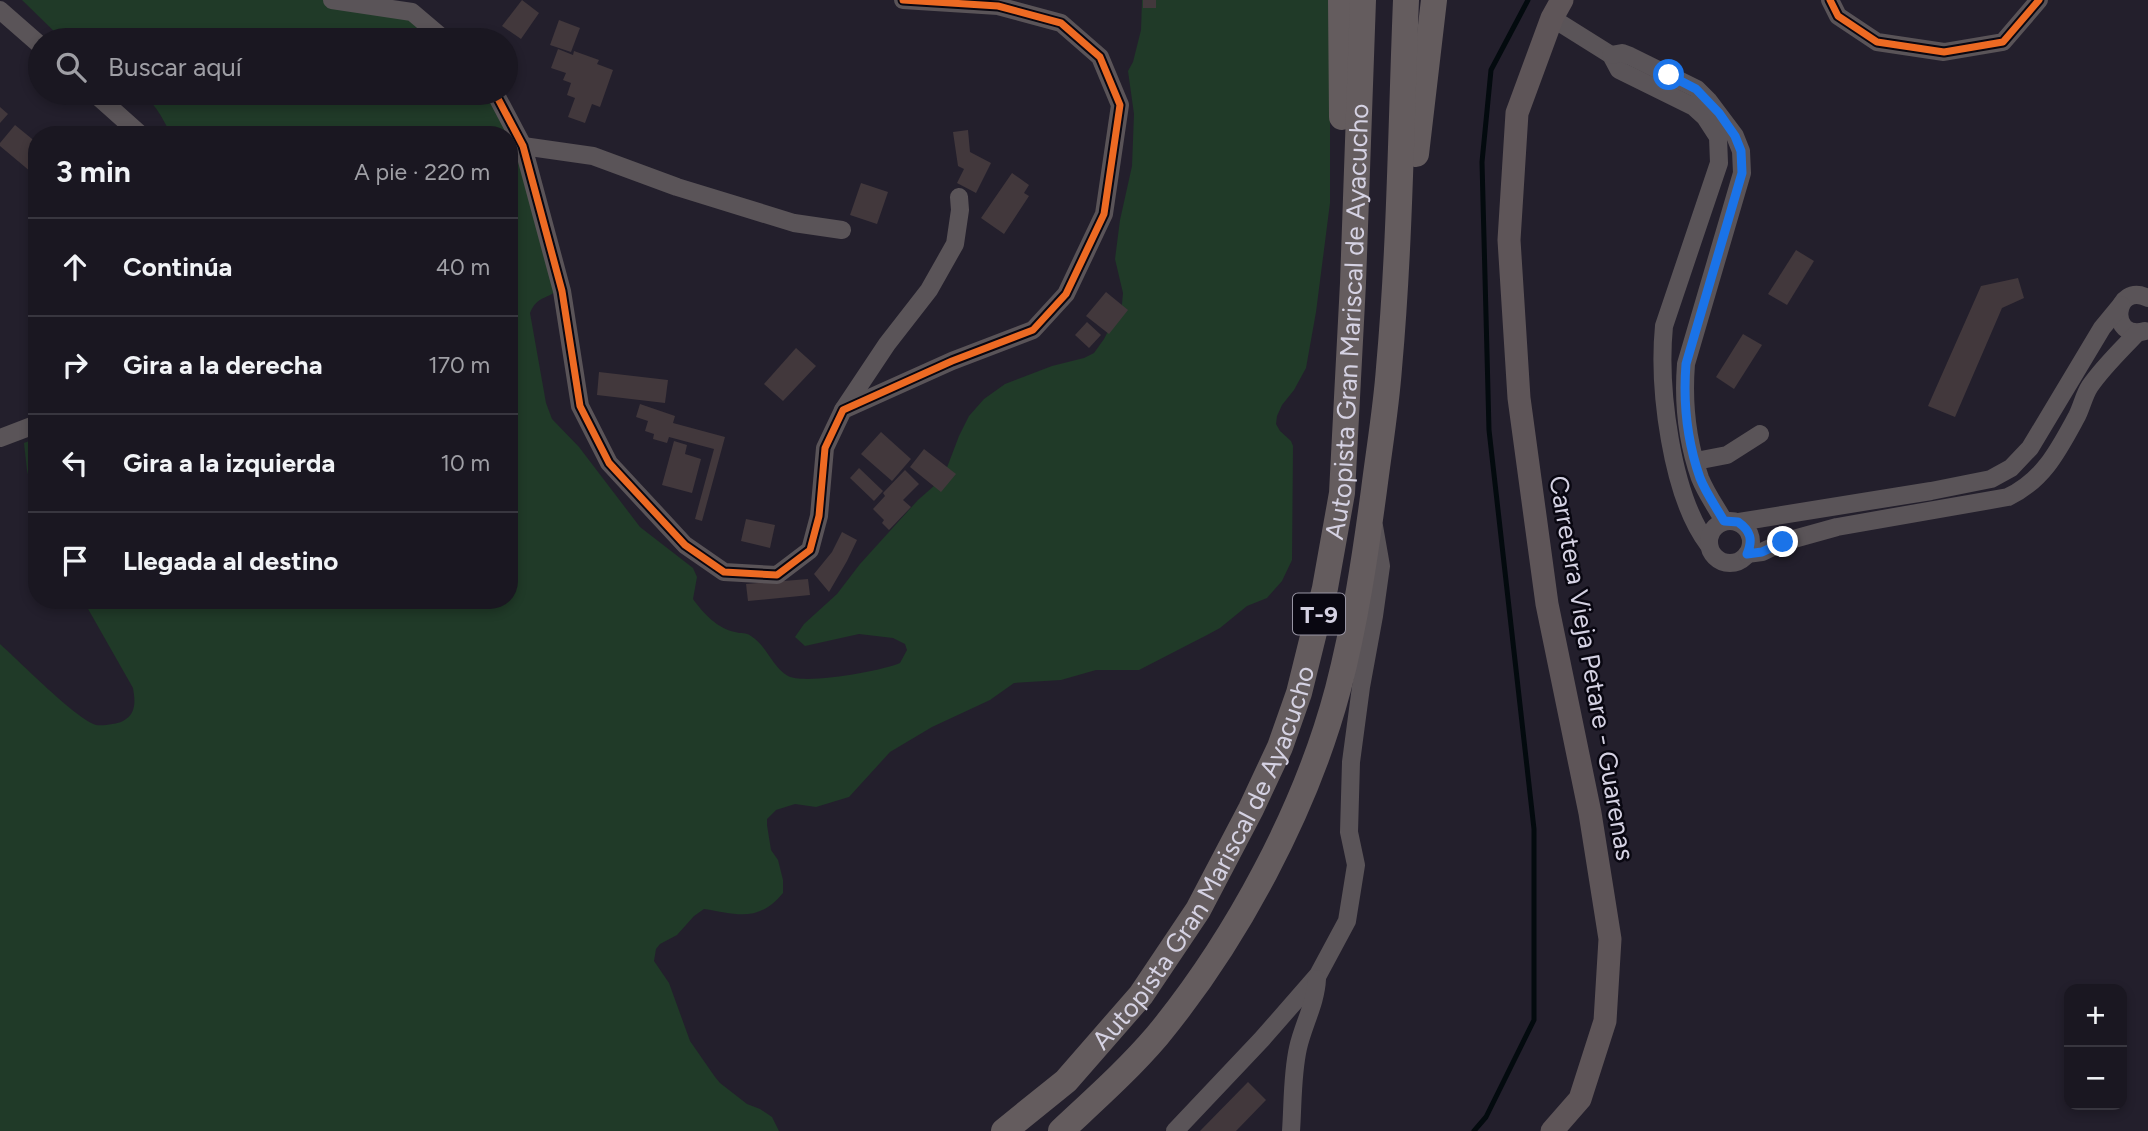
<!DOCTYPE html>
<html lang="es">
<meta charset="utf-8">
<style>
:root{--surface:#1a1721;--page:#23202a;--text:#f1f3f6;--muted:#9f9fa5;--line:#38363f}
body{margin:0;font-family:Figtree,sans-serif;background:var(--page);color:var(--text)}
.controls{position:absolute;right:21px;bottom:21px;display:grid;overflow:hidden;border-radius:14px;box-shadow:0 4px 10px #0003}
.controls button{width:63px;height:63px;display:grid;place-items:center;padding:0;border:0;border-bottom:2px solid var(--line);background:var(--surface);color:var(--text);font:35px sans-serif}
.stop{position:absolute;width:21px;height:21px;margin:-16px;border:5px solid #1a73e8;border-radius:50%;background:#fff}
.stop.end{background:#1a73e8;border-color:#fff;box-shadow:0 2px 7px #0008}
.list{margin:0;padding:0;list-style:none}
h2{display:flex;justify-content:space-between;align-items:center;height:91px;margin:0;padding:0 28px;font-size:30px}
h2 small{font-size:23px;font-weight:400;color:var(--muted)}
.list li{display:grid;grid-template-columns:46px 1fr auto;gap:21px;align-items:center;box-sizing:border-box;height:98px;padding:0 28px;border-top:2px solid var(--line)}
.list b{display:block;font-size:26px;white-space:nowrap}
.list em{font-size:23px;font-style:normal;color:var(--muted)}
.icon{flex:none;width:38px;height:38px;fill:none;stroke:currentColor;stroke-width:2;stroke-linecap:round;stroke-linejoin:round}
.map{position:relative;flex:none;width:2148px;height:1131px;overflow:hidden}
.search{position:absolute;background:var(--surface);box-shadow:0 4px 10px #0003;left:28px;top:28px;width:490px;height:77px;display:flex;align-items:center;gap:18px;box-sizing:border-box;padding:0 24px;border-radius:38px;color:var(--muted);font-size:26px}
.panel{position:absolute;background:var(--surface);box-shadow:0 4px 10px #0003;left:28px;top:126px;width:490px;height:483px;border-radius:28px}
.map>svg:first-child{display:block}
.green{fill:#203a28}
.lines{fill:none;stroke-linecap:round;stroke-linejoin:round}
.stream{stroke:#030a0e;stroke-width:5}
.building{fill:#42383c}
.minor{stroke:#5a5458;stroke-width:18}
.major{stroke:#5e5558;stroke-width:23}
.highway{stroke:#645c5e;stroke-width:26}
.cycleway-casing{stroke:#090711;stroke-width:11}
.cycleway{stroke:#ed6a23;stroke-width:7}
.route{stroke:#1a73e8;stroke-width:9}
.labels{text-anchor:middle;dominant-baseline:central;stroke-width:5;stroke-linejoin:round;paint-order:stroke}
.shield{fill:#090711;stroke:#9895a4;stroke-width:2}
.shield-label{font-size:24px;font-weight:bold;fill:#d5d2e3}
.street-label{font-size:26px;fill:#d5d2e3;stroke:#090711}
</style>
<div class="map">
<svg width="2148" height="1131" viewBox="0 0 2148 1131">
<rect width="100%" height="100%" fill="#231f2c"/>
<!-- green -->
<g class="green">
<polygon points="22,0 330,0 401,12 451,40 63,40"/>
<path d="M1142,0H1330V203L1316,312L1306,368L1294,390L1282,405L1277,416L1276,424L1280,431L1291,441L1293,446L1292,560L1282,581L1267,598L1247,606L1220,628L1207,635L1139,670H1096L1061,680L1014,683L990,700L932,727L890,752L849,797L816,807L795,804L776,810L767,819V825L771,850L778,860L783,880V893C758,923 737,914 704,909L694,916L677,935L660,944L656,949L654,961L669,983L690,1041L715,1077L720,1083L747,1104L760,1109L772,1117L779,1131H0V644C19,661 76,719 96,725C103,726 117,724 123,721C137,714 135,700 133,688L83,600H509V135H172C162,119 157,104 140,93H500L559,288C547,301 538,294 530,313L546,403L552,419L579,447L640,527L693,568L697,577L693,599C703,613 718,629 735,632C741,634 746,632 751,636C767,646 772,667 788,676C804,685 882,671 900,663L907,650L905,644L893,638L859,634L805,646L795,637L804,624L837,594L860,564L918,500L943,478L959,436L969,416L984,399L1005,384L1052,366L1084,358L1094,353L1104,339L1122,304L1123,293L1115,259L1120,220L1132,166L1134,114L1128,71L1133,62L1141,30Z"/>
<polygon points="37,438 37,517 27,470 24,443"/>
</g>
<g class="lines">
<!-- stream -->
<polyline class="stream" points="1474,1131 1486,1117 1534,1020 1534,829 1489,430 1482,162 1491,70 1528,0"/>
</g>
<!-- building -->
<g class="building">
<polygon points="522,0 539,13 521,39 502,26"/>
<rect x="1143" y="0" width="13" height="8"/>
<polygon points="559,20 580,28 571,52 550,45"/>
<polygon points="558,49 573,55 574,51 599,60 597,64 613,70 600,107 592,104 585,123 568,117 575,98 567,95 571,83 563,80 566,73 551,68"/>
<polygon points="0,107 8,114 0,123"/>
<polygon points="15,125 37,143 37,177 0,146 0,143"/>
<polygon points="968,130 970,152 991,163 976,193 957,183 964,169 958,166 953,132"/>
<polygon points="1012,173 1029,185 1024,193 1029,196 1004,234 981,218"/>
<polygon points="861,183 888,192 877,224 850,215"/>
<polygon points="1796,250 1814,261 1787,305 1768,294"/>
<polygon points="2018,278 2024,298 2002,308 1955,417 1928,406 1981,286"/>
<polygon points="1106,292 1128,310 1109,334 1086,316"/>
<polygon points="1087,322 1101,335 1089,348 1075,335"/>
<polygon points="1743,334 1762,345 1734,389 1716,377"/>
<polygon points="796,348 816,366 783,401 764,384"/>
<polygon points="599,372 668,380 665,403 597,395"/>
<polygon points="640,404 675,416 673,423 725,437 702,521 695,519 714,449 669,437 667,443 653,439 654,434 645,431 648,421 636,417"/>
<polygon points="881,432 911,459 892,481 861,454"/>
<polygon points="674,441 687,445 685,454 701,459 692,493 662,485"/>
<polygon points="924,449 956,474 941,492 910,467"/>
<polygon points="859,468 883,491 874,501 850,478"/>
<polygon points="905,470 919,484 903,500 911,507 889,530 882,523 884,520 873,509 885,496 883,493"/>
<polygon points="746,519 775,525 770,548 741,541"/>
<polygon points="842,532 857,540 847,561 829,592 814,574 832,552"/>
<polygon points="808,579 810,595 748,601 746,584"/>
<polygon points="1248,1082 1266,1100 1236,1131 1200,1131"/>
</g>
<g class="lines">
<!-- minor -->
<g class="minor">
<polyline points="332,0 412,12 445,40"/>
<polyline points="1830,0 1838,16 1877,42 1944,52 2003,42 2039,0"/>
<polyline points="0,10 40,45"/>
<path d="M1552,18L1611,55L1619,70L1694,107L1705,117L1718,137L1719,163L1664,326C1658,387 1671,495 1708,544"/>
<path d="M1611,55L1622,53L1630,56L1697,89L1708,100L1735,136L1741,151L1742,173L1686,364C1683,402 1687,441 1700,478C1706,493 1716,507 1724,521"/>
<polyline points="94,93 141,135"/>
<polyline points="495,93 523,146 562,291 580,406 609,463 685,545 724,572 777,575 810,550 819,516 825,448 843,410 952,361 1033,330 1066,294 1104,214 1120,105 1100,57 1061,23 998,6 903,0"/>
<polyline points="523,146 593,156 677,187 794,223 842,230"/>
<path d="M2145,331C2107,341 2114,281 2148,298"/>
<polyline points="843,410 887,344 929,290 955,244 960,210 959,197"/>
<polyline points="0,438 37,424"/>
<polyline points="1696,461 1727,455 1760,434"/>
<circle cx="1730" cy="542" r="21"/>
<polyline points="1739,522 1931,491 1991,479 2011,468 2030,448 2102,328 2121,305"/>
<path d="M1747,554L1762,552L1783,542L1837,527L2008,497C2044,480 2059,449 2077,416C2082,406 2084,395 2090,386C2103,367 2121,350 2137,333"/>
<polyline points="1175,1131 1262,1039 1318,975 1347,921 1356,865 1349,832 1351,762 1361,687 1374,616 1381,566 1374,526"/>
<path d="M1291,1131C1293,1103 1292,1075 1298,1048C1303,1025 1316,1003 1317,979"/>
</g>
<!-- major -->
<polyline class="major" points="1552,1131 1580,1099 1605,1021 1610,939 1590,813 1547,604 1519,398 1509,240 1517,113 1552,18 1562,0"/>
<!-- highway -->
<g class="highway">
<polyline points="1341,0 1342,117"/>
<polyline points="1416,154 1434,0"/>
<path id="s1" d="M1004,1131L1066,1081L1141,995L1198,910L1251,809L1280,747L1299,693L1325,588L1342,493L1353,283L1363,0"/>
<path d="M1061,1131C1094,1100 1128,1070 1157,1036C1236,940 1306,810 1338,689C1355,624 1365,557 1374,490C1379,450 1386,409 1389,368C1400,246 1401,123 1406,0"/>
</g>
<defs>
<g id="cycleway">
<polyline points="1830,0 1838,16 1877,42 1944,52 2003,42 2039,0"/>
<polyline points="495,93 523,146 562,291 580,406 609,463 685,545 724,572 777,575 810,550 819,516 825,448 843,410 952,361 1033,330 1066,294 1104,214 1120,105 1100,57 1061,23 998,6 903,0"/>
</g>
</defs>
<!-- cycleway casing -->
<use href="#cycleway" class="cycleway-casing"/>
<!-- cycleway -->
<use href="#cycleway" class="cycleway"/>
</g>
<g class="lines">
<!-- route -->
<path class="route" d="M1669,75L1696,89L1719,113L1735,136L1741,151L1742,173L1686,364C1683,402 1687,441 1700,478C1706,493 1716,507 1724,521L1738,522C1751,531 1753,540 1747,554L1762,552L1783,542"/>
</g>
<g class="labels">
<!-- shield labels -->
<rect class="shield" x="1293" y="593.5" width="52" height="41" rx="5"/>
<g class="shield-label">
<text x="1319" y="614">T-9</text>
</g>
<!-- street labels -->
<g class="street-label">
<text stroke="none"><textPath href="#s1" startOffset="912">Autopista Gran Mariscal de Ayacucho</textPath></text>
<text transform="translate(1592 668) rotate(80)">Carretera Vieja Petare - Guarenas</text>
<text stroke="none"><textPath href="#s1" startOffset="345">Autopista Gran Mariscal de Ayacucho</textPath></text>
</g>
</g>
</svg>
<div class="controls">
<button>+</button>
<button>−</button>
</div>
<div class="stop" style="left:1669px;top:75px"></div>
<div class="stop end" style="left:1783px;top:542px"></div>
<div class="search"><svg class="icon" aria-label="search" viewBox="0 0 24 24"><circle cx="10" cy="10" r="6"/><path d="M15 15l6 6"/></svg>Buscar aquí</div>
<section class="panel">
<h2>3 min<small>A pie · 220 m</small></h2>
<ul class="list">
<li><svg class="icon" aria-label="ahead" viewBox="0 0 24 24"><path d="M12 20V5M6 11l6-6 6 6"/></svg><div><b>Continúa</b></div><em>40 m</em></li>
<li><svg class="icon" aria-label="right" viewBox="0 0 24 24"><path d="M7 20v-9h11M14 6l5 5-5 5"/></svg><div><b>Gira a la derecha</b></div><em>170 m</em></li>
<li><svg class="icon" aria-label="left" viewBox="0 0 24 24"><path d="M17 20v-9H6M10 6l-5 5 5 5"/></svg><div><b>Gira a la izquierda</b></div><em>10 m</em></li>
<li><svg class="icon" aria-label="arrive" viewBox="0 0 24 24"><path d="M6 21V4h12l-3 4 3 4H6"/></svg><div><b>Llegada al destino</b></div></li>
</ul>
</section>
</div>
